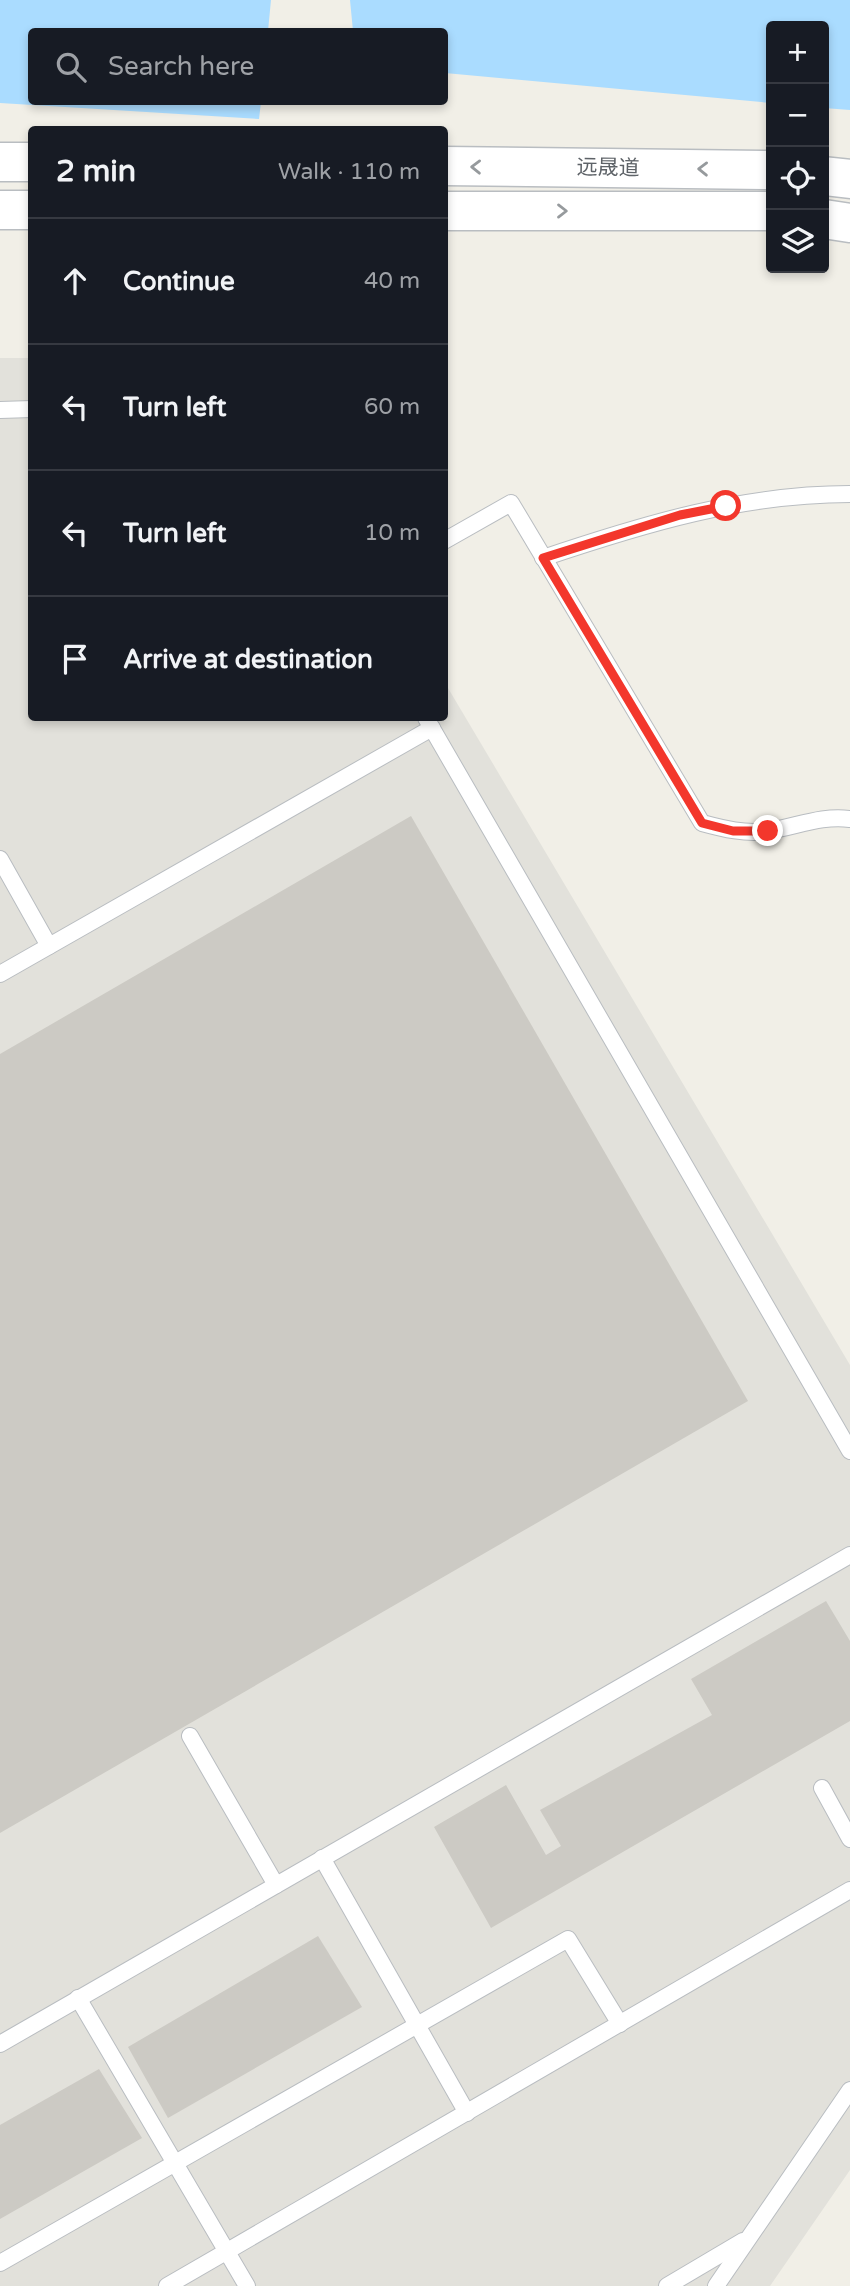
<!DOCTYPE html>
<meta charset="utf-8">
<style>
:root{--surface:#171b24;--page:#20242c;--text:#f1f3f6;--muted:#9ea1a6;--line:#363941}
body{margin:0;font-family:"Varela Round","Noto Sans SC",sans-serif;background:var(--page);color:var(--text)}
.controls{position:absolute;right:21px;top:21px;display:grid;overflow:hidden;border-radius:7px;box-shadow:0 4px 10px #0003}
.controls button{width:63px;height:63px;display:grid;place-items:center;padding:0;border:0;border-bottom:2px solid var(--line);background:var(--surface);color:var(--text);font:35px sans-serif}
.stop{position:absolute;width:21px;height:21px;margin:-16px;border:5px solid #f3372c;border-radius:50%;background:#fff}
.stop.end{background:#f3372c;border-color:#fff;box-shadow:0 2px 7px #0008}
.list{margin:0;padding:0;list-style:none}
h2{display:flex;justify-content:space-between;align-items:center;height:91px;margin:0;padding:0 28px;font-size:30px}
h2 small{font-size:23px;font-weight:400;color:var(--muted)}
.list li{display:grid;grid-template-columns:46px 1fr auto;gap:21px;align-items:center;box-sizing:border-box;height:126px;padding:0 28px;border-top:2px solid var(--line)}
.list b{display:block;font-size:26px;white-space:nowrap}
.list em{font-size:23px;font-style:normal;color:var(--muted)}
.icon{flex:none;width:38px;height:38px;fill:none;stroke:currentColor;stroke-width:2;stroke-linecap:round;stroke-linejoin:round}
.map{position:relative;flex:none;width:850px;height:2286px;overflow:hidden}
.search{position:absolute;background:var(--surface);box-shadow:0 4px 10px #0003;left:28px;top:28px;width:420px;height:77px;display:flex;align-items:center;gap:18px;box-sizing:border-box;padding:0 24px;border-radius:7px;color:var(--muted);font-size:26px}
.panel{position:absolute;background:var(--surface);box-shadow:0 4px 10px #0003;left:28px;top:126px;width:420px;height:595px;border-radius:7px}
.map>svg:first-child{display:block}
.industrial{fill:#e2e1db}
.water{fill:#aadcff}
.building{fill:#cccac4}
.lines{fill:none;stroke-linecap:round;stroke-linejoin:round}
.service-casing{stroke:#b9bdc1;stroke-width:18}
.tertiary-casing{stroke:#b9bdc1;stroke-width:41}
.service{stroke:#fff;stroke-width:16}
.tertiary{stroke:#fff;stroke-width:38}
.oneway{stroke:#969a9d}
.route{stroke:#f3372c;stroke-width:9}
.labels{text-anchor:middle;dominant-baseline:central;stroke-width:6;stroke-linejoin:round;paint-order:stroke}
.street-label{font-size:21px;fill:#5e6368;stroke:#fff}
</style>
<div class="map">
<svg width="850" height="2286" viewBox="0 0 850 2286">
<rect width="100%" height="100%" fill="#f1efe7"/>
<!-- industrial -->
<polygon class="industrial" points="0,358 31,358 32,718 444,718 445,683 850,1365 850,2170 770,2286 0,2286"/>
<!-- water -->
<g class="water">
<polygon points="0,0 271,0 268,31 32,32 32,102 261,102 259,119 0,103"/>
<polygon points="350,0 850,0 850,110 824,108 824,26 771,26 771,103 445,73 444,32 353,31"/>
</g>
<!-- building -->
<g class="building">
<polygon points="411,816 748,1401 0,1833 0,1054"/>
<polygon points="826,1601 850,1641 850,1721 491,1928 434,1827 506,1785 546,1855 561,1846 540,1810 712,1715 691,1679"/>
<polygon points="318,1936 362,2007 168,2118 128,2047"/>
<polygon points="99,2069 142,2138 0,2219 0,2125"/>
</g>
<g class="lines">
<defs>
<g id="service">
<polyline points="0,410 32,409"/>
<path d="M444,541L511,503L702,823C724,829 745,834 768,831C796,827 821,815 850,819"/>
<path d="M543,558C644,524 743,494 850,494"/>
<polyline points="426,718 850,1451"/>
<polyline points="0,859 49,946"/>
<polyline points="0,974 432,728"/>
<polyline points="190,1736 276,1885"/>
<polyline points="822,1788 850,1839"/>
<polyline points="322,1858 467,2113"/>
<polyline points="78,1998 247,2286"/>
<polyline points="0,2044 850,1555"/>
<polyline points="0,2263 568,1939 620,2024"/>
<polyline points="167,2286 850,1890"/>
<polyline points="667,2286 743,2241"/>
<polyline points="716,2286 850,2090"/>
</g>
<g id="tertiary">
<polyline points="0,162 32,162"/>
<polyline points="444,166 771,170"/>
<polyline points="824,176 850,179"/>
<polyline points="0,210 32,210"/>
<polyline points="444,211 771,211"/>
<polyline points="824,219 850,223"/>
</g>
</defs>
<!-- service casing -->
<use href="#service" class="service-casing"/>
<!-- tertiary casing -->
<use href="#tertiary" class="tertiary-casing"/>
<!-- service -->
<use href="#service" class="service"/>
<!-- tertiary -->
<use href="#tertiary" class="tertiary"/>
</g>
<!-- one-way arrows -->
<defs><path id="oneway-chevron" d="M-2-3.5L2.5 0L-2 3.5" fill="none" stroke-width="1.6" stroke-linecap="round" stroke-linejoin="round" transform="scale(1.75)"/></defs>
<g class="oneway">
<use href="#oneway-chevron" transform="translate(476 167) rotate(-179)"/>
<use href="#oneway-chevron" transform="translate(703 169) rotate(-179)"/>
<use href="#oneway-chevron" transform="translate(562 211)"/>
</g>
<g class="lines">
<!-- route -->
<polyline class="route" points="726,506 680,515 543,558 702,823 733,831 768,831"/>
</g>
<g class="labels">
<!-- street labels -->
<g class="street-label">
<text transform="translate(608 168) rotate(1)">远晟道</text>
</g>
</g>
</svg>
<div class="controls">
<button>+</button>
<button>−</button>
<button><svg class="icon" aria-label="locate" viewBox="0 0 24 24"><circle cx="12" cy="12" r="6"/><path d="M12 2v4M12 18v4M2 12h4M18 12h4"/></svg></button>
<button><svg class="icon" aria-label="layers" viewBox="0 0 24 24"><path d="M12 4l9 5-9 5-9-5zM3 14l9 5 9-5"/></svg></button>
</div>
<div class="stop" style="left:726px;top:506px"></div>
<div class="stop end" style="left:768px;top:831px"></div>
<div class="search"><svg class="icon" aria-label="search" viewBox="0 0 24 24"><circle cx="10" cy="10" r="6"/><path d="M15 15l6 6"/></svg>Search here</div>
<section class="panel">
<h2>2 min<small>Walk · 110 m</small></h2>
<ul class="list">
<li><svg class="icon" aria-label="ahead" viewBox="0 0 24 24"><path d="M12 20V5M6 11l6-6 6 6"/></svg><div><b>Continue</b></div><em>40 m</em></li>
<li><svg class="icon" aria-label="left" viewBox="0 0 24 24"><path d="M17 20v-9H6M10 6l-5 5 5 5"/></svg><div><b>Turn left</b></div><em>60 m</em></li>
<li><svg class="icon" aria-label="left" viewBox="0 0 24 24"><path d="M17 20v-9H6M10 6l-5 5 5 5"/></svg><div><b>Turn left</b></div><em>10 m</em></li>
<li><svg class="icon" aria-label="arrive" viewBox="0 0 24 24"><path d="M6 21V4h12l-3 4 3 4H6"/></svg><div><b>Arrive at destination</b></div></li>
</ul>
</section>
</div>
